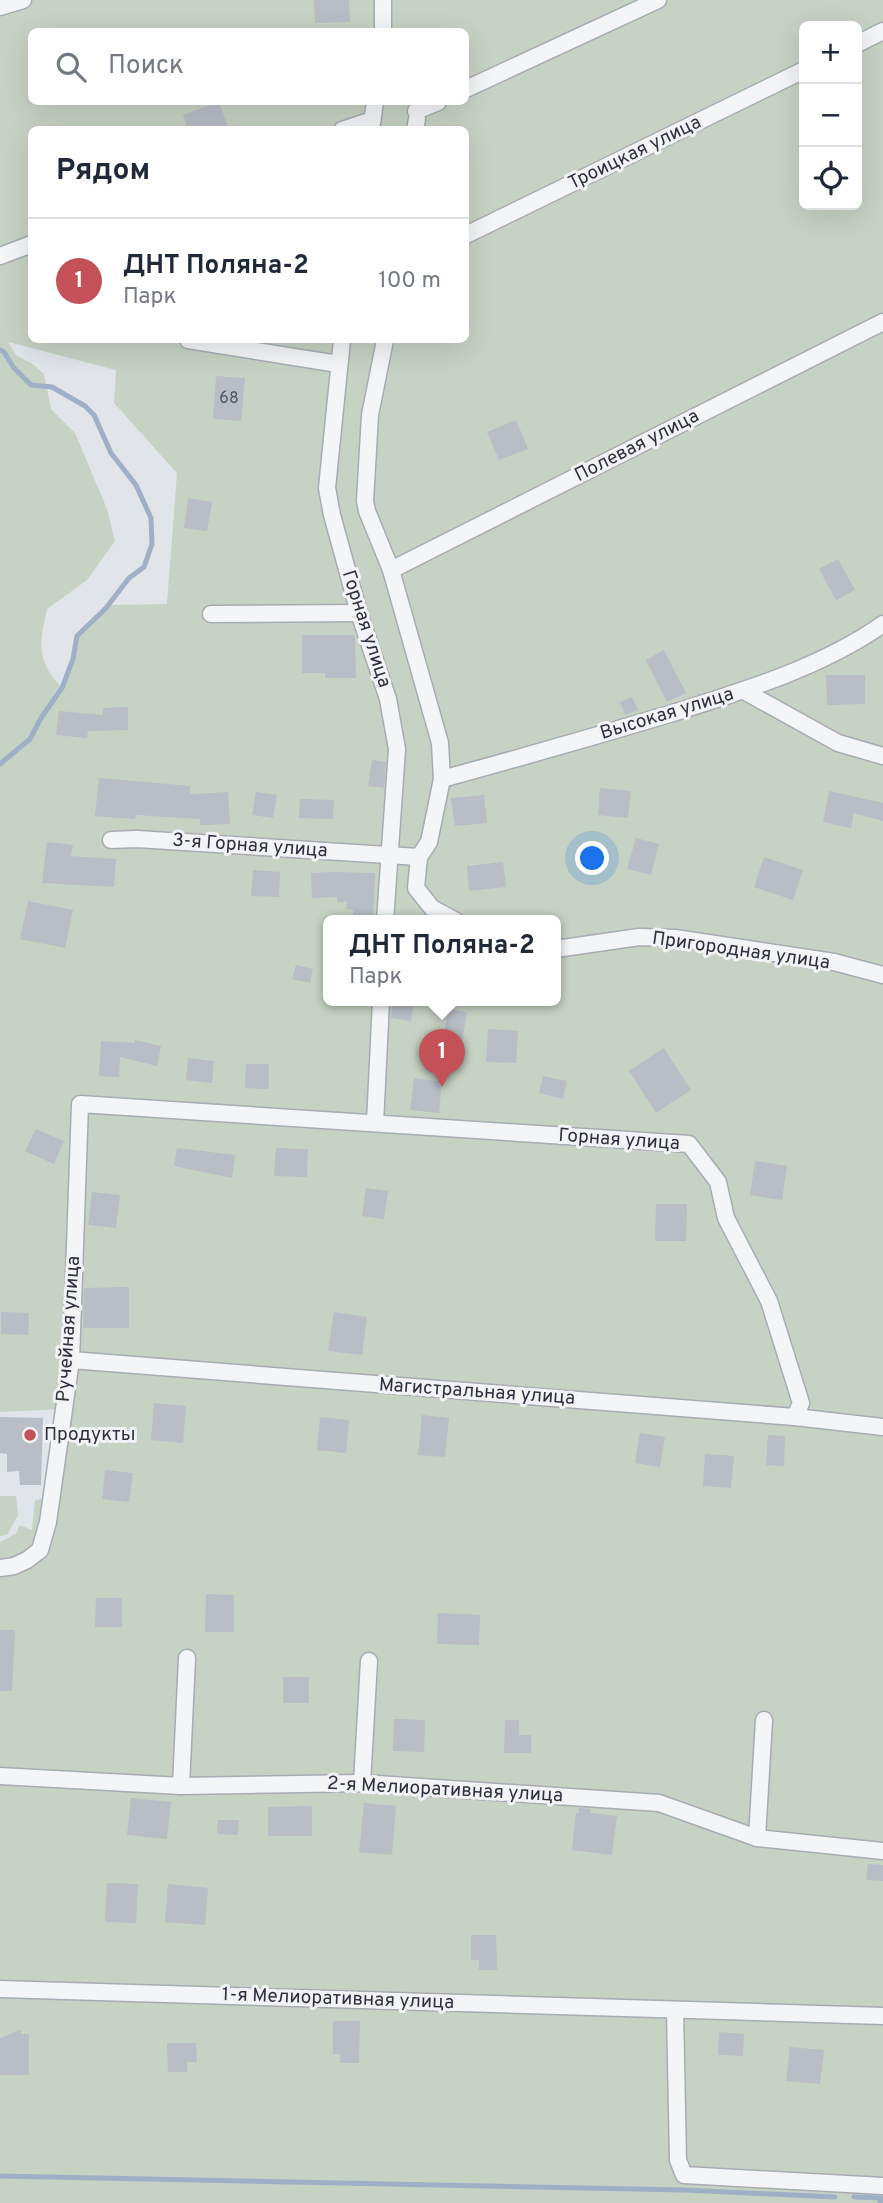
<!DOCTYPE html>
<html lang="ru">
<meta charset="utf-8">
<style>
:root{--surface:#fff;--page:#f2f2f3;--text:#1f2937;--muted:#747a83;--line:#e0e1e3;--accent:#c45058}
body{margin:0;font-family:Overpass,sans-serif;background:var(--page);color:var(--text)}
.controls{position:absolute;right:21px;top:21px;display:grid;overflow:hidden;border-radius:10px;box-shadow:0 7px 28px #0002}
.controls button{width:63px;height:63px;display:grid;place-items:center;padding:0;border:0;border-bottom:2px solid var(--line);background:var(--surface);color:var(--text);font:35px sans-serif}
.you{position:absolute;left:593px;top:859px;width:24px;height:24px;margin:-18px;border:5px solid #fff;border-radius:50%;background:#1a73e8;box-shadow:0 0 0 10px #1a73e833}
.badge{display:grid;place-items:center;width:46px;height:46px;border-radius:50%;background:var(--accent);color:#fff;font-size:23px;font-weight:700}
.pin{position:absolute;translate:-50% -58px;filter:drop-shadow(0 2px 4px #0008)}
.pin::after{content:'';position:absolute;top:37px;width:24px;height:21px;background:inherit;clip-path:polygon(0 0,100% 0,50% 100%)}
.popup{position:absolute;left:323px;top:915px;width:238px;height:91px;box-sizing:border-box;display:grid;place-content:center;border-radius:10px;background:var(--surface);filter:drop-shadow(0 2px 5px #0005);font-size:23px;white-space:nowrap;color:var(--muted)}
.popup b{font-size:26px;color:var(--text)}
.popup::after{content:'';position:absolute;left:50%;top:100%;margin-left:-14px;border:14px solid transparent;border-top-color:var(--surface)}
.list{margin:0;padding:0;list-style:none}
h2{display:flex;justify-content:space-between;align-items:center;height:91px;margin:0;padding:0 28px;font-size:30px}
h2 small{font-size:23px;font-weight:400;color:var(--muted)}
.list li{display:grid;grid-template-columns:46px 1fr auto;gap:21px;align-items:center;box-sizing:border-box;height:126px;padding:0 28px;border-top:2px solid var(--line)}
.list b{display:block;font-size:26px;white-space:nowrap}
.list p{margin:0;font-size:23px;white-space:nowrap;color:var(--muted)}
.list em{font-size:23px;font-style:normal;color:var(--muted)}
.icon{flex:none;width:38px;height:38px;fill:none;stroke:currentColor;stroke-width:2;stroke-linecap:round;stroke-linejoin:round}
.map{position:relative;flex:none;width:883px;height:2203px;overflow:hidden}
.search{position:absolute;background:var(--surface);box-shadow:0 7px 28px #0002;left:28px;top:28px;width:441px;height:77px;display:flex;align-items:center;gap:18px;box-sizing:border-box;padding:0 24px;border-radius:10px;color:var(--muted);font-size:26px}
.panel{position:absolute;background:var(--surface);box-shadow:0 7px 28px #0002;left:28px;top:126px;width:441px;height:217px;border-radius:10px}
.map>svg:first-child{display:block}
.green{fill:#c6d2c3;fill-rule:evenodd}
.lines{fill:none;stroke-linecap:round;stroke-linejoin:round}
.stream{stroke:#9fafc6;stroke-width:5}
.building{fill:#b9bdc5}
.street-casing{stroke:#a7abb3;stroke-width:19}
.street{stroke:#f4f5f7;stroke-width:16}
.poi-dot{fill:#c45058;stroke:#f1f3f6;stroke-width:2.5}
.labels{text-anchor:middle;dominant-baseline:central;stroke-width:6;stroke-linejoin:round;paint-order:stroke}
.number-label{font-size:16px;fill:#4e5460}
.street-label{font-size:19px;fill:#2b313f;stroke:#f1f3f6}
.poi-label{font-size:19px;fill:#2b313f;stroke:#f1f3f6;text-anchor:start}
</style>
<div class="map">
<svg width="883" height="2203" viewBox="0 0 883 2203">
<rect width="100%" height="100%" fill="#e1e4e9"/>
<!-- green -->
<g class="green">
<path d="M0,0H883V2203H0V1542L17,1533L19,1525L32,1530L35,1500L53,1498L63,1409L0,1412ZM804,26H857V205H804ZM32,32H466V102H32ZM32,130H466V340H32ZM8,342L116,370L114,403L177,473L167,604L109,605L77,636L62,688C36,660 39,644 47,609L87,580L115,541L107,509L75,433L51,409L44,374L34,365L16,355ZM328,921H556V1001H328Z"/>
<polygon points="0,1496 16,1496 18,1515 7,1535 0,1536"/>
</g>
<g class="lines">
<!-- stream -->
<g class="stream">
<polyline points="0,350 4,352 14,368 31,385 52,387 85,406 94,415 111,453 136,485 151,518 152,544 144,567 129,578 106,608 77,636 73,659 62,688 41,718 30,739 0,764"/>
<polyline points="0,2176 685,2190 835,2197"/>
<polyline points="854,2197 881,2198 880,2203"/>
</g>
</g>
<!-- building -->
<g class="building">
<polygon points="314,0 349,0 350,22 315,23"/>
<polygon points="219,102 229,130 188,130 183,115"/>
<polygon points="216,376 245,378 241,421 213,419"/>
<polygon points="516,420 528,449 499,460 487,432"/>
<polygon points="188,498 212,502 207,531 184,528"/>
<polygon points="838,559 855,590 836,600 819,569"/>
<polygon points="302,635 355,635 356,678 325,678 325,673 302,673"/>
<polygon points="664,650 686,693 667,702 646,660"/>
<polygon points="826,675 865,675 865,704 827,705"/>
<polygon points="632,697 638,710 625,715 620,702"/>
<polygon points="128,707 128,730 88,731 87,738 56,735 59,711 103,715 103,708"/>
<polygon points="372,760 386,762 384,788 368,786"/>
<polygon points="99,778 190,786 190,794 228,792 230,824 200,825 200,819 136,815 135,819 95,816"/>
<polygon points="600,788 631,791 628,818 598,815"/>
<polygon points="829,791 883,803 883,821 854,813 851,828 823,822"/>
<polygon points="256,792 277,795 273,818 252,815"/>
<polygon points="484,795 487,823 455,826 451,798"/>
<polygon points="300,799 334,800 333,819 299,818"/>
<polygon points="636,838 659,844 651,875 627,869"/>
<polygon points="47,842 73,845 71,856 116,859 114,887 42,883"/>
<polygon points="764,857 803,870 793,900 754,887"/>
<polygon points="503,862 506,887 469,891 467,866"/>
<polygon points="253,870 280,872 279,897 251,896"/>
<polygon points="334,872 375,873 373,921 353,921 353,910 346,909 347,902 337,902 337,897 312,898 311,873"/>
<polygon points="28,901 73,910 65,948 20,939"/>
<polygon points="296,965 313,969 310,983 292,979"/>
<polygon points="393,1001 414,1001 411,1021 391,1018"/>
<polygon points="448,1009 467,1012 460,1055 441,1052"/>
<polygon points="488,1029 518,1031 516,1063 486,1062"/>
<polygon points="135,1040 161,1046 157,1066 120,1057 119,1077 99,1076 101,1041 135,1043"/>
<polygon points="664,1048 691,1090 656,1113 629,1071"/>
<polygon points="188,1058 214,1061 212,1083 186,1080"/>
<polygon points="246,1064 269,1064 269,1089 245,1088"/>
<polygon points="543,1076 567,1081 563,1099 539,1093"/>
<polygon points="414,1078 442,1082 439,1113 410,1110"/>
<polygon points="36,1129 64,1141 54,1164 25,1151"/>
<polygon points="177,1148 235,1155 232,1178 174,1166"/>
<polygon points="276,1148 308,1149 307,1177 274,1176"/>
<polygon points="755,1161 787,1166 782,1200 750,1195"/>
<polygon points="366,1188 388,1191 384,1219 362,1216"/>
<polygon points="92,1192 120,1195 116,1228 88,1225"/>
<polygon points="656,1204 687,1204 686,1241 655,1241"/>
<polygon points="129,1287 129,1328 83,1328 84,1288"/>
<polygon points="1,1312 29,1313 28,1335 1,1334"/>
<polygon points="334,1312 367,1317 362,1355 328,1351"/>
<polygon points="154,1403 186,1406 183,1443 151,1440"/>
<polygon points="422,1415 449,1418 445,1457 418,1455"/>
<polygon points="0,1417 43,1418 41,1485 20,1485 19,1471 7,1472 7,1454 0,1453"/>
<polygon points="320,1417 349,1420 346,1453 317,1450"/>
<polygon points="640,1433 665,1437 660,1467 635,1463"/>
<polygon points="768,1435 785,1436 784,1466 766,1465"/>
<polygon points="705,1454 734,1456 731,1488 703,1486"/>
<polygon points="105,1470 133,1473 129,1502 102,1499"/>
<polygon points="206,1594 234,1595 234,1632 205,1632"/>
<polygon points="96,1598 122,1598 122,1627 95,1627"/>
<polygon points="438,1613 480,1615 479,1645 437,1644"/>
<polygon points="0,1630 15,1630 12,1691 0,1691"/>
<rect x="283" y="1677" width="26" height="26"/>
<polygon points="394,1719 425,1720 424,1752 393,1751"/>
<polygon points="505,1720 519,1720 519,1735 531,1735 531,1753 504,1753"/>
<polygon points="131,1798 171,1802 167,1839 127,1835"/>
<polygon points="364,1803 396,1806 392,1855 359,1852"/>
<polygon points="312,1806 312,1836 268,1836 268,1807"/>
<polygon points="579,1808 590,1809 591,1813 617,1816 612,1855 572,1850 576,1813 579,1813"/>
<polygon points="218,1820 239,1820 238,1835 217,1834"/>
<polygon points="868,1864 883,1865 883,1881 866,1880"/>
<polygon points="107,1883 138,1884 136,1923 105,1922"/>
<polygon points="168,1884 208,1888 205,1925 165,1922"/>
<polygon points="471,1935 496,1935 497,1970 479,1970 479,1960 471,1960"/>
<polygon points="333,2021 360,2021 359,2063 340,2063 340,2054 333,2054"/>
<polygon points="21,2030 21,2034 29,2034 29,2075 0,2075 0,2038"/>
<polygon points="719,2032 744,2034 743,2056 718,2055"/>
<polygon points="167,2043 196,2043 197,2062 187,2062 187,2072 168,2072"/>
<polygon points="790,2047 824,2050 820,2084 786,2081"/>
</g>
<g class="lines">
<defs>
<g id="street">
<polyline points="0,7 23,0"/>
<polyline points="383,32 383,0"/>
<polyline points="857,44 883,31"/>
<polyline points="466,89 658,0"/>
<polyline points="416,111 438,102"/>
<polyline points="342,130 372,120"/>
<polyline points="371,130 375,102"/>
<polyline points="415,130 417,119"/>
<polyline points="466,235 804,70"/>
<polyline points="0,256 32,244"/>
<polyline points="188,340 338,364"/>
<polyline points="342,340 327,488 332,515 359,613 388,699 397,749 385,921"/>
<polyline points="391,570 883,322"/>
<polyline points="211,614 359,613"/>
<polyline points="744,691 838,743 883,756"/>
<path d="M442,779C519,758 596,736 673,713C743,691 822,667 883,624"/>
<polyline points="111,840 137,839 419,857 429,842 442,779 440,743 391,570 367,511 365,501 370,415 385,340"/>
<polyline points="419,857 416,888 432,908 456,921"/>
<polyline points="556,949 639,937 675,938 834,962 883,975"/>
<polyline points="375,1123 381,1001"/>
<polyline points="71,1360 795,1417 883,1427"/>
<polyline points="0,1568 14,1566 27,1560 40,1550 48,1522 71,1360 80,1104 689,1144 718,1182 726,1218 769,1301 801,1403 795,1417"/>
<polyline points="0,1776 181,1786 362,1783 659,1803 757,1838 883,1851"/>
<polyline points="362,1783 369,1661"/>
<polyline points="181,1786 187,1658"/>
<polyline points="757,1838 764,1720"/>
<polyline points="0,1989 883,2016"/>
<polyline points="675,2010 678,2160 684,2175 883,2186"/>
</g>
</defs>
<!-- street casing -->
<use href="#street" class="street-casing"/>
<!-- street -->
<use href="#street" class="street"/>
</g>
<!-- markers -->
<circle class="poi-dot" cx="30" cy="1435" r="7"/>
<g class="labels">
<!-- number labels -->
<g class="number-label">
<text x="229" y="399">68</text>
</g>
<!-- street labels -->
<g class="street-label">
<text transform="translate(635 153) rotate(-26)">Троицкая улица</text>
<text transform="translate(637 446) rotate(-27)">Полевая улица</text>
<text transform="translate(366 629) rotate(72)">Горная улица</text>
<text transform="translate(667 714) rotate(-17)">Высокая улица</text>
<text transform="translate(250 846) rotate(4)">3-я Горная улица</text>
<text transform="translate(741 951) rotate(8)">Пригородная улица</text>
<text transform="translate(619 1140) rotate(4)">Горная улица</text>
<text transform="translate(69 1329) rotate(-86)">Ручейная улица</text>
<text transform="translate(477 1392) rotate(4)">Магистральная улица</text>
<text transform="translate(445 1790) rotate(3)">2-я Мелиоративная улица</text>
<text transform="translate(338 1999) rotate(2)">1-я Мелиоративная улица</text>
</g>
<!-- poi labels -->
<g class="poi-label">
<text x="44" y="1435">Продукты</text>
</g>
</g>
</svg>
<div class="controls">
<button>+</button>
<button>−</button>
<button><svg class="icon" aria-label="locate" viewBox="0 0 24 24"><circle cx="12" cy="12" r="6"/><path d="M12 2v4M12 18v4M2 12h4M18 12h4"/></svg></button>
</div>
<div class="you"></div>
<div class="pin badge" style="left:442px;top:1087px">1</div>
<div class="popup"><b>ДНТ Поляна-2</b>Парк</div>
<div class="search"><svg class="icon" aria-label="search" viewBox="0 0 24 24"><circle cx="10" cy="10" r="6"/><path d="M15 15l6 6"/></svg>Поиск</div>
<section class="panel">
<h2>Рядом<small></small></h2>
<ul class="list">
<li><span class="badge">1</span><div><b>ДНТ Поляна-2</b><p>Парк</p></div><em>100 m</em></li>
</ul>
</section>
</div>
